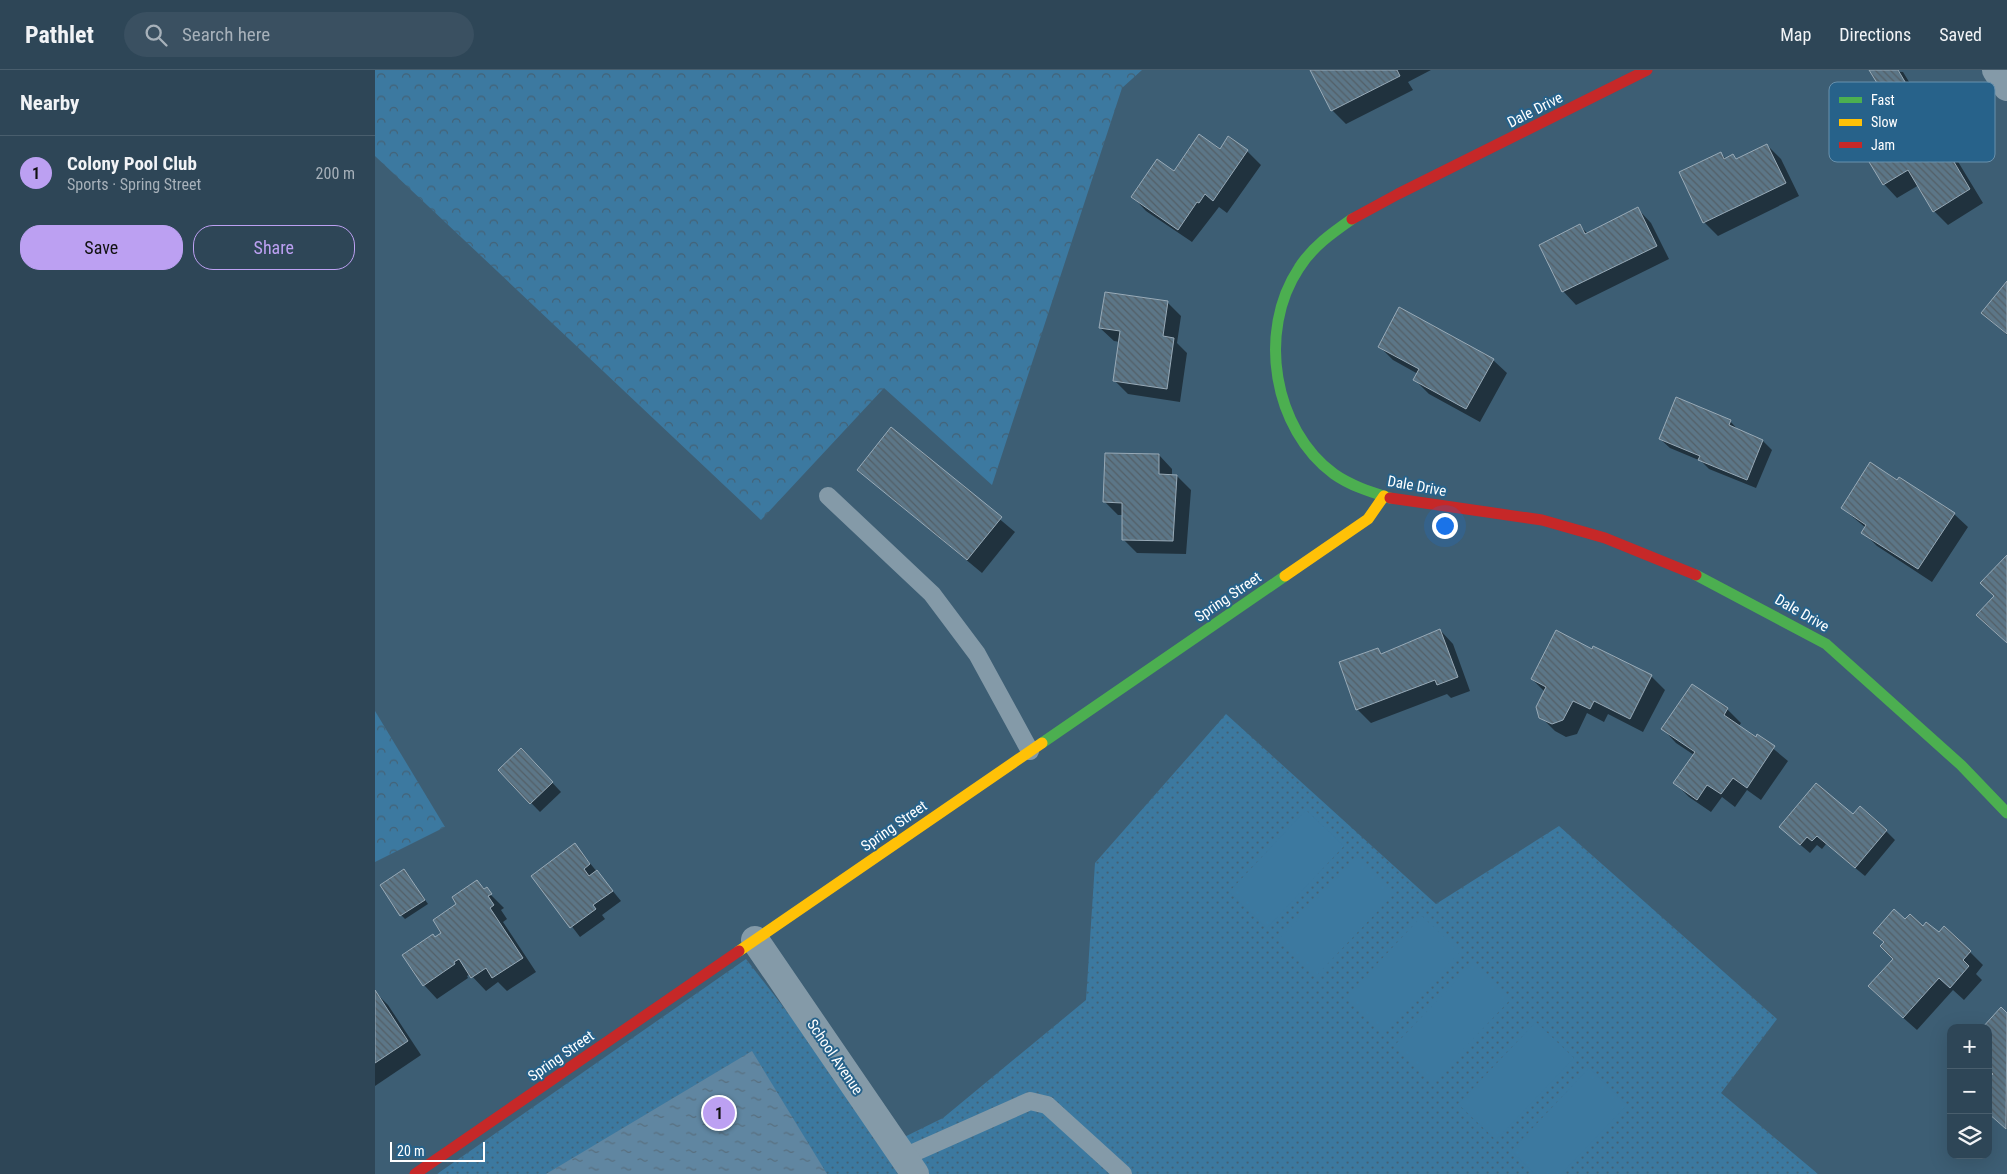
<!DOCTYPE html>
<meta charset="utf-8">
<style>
:root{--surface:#2e4657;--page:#3a5061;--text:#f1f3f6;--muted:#a7b1ba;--line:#495e6d;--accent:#bca0f2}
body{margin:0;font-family:"Roboto Condensed",sans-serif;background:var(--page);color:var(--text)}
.controls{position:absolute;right:15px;bottom:15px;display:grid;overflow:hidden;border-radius:10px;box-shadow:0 5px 20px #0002}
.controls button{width:45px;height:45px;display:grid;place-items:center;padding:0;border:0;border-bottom:1px solid var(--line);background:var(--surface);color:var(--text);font:25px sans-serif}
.scale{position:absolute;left:15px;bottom:12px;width:95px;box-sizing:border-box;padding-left:5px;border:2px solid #fff;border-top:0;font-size:14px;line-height:18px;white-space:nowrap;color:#fff;-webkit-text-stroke:4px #27628a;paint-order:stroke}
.you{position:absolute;left:1069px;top:455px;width:18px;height:18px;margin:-12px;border:4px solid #fff;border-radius:50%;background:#1a73e8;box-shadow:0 0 0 8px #1a73e833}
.badge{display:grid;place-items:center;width:32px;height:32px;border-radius:50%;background:var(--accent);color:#111;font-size:16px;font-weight:700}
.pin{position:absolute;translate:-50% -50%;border:2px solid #fff;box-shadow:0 1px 5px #0006}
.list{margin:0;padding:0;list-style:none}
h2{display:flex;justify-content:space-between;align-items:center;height:65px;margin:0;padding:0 20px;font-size:21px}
h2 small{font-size:16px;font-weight:400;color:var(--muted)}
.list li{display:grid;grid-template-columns:32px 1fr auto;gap:15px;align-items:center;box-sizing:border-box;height:75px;padding:0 20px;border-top:1px solid var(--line)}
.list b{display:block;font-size:19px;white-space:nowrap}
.list p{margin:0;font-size:16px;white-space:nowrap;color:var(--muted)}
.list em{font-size:16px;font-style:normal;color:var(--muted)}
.actions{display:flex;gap:10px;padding:15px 20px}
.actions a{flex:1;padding:11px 0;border:1px solid var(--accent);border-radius:20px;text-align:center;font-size:18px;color:var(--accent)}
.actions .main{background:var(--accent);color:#111}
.icon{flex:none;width:28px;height:28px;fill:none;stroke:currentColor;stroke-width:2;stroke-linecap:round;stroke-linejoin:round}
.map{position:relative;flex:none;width:1632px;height:1104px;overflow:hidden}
header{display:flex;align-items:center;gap:30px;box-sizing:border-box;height:70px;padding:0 25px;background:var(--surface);border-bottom:1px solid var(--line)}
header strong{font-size:24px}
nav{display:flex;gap:28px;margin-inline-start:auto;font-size:18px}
.search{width:350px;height:45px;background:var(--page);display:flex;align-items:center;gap:12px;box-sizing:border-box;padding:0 18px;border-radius:28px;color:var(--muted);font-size:19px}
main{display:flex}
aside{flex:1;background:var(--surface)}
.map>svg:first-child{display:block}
.grass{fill:url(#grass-dots)}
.forest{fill:url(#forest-crowns)}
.pitch{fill:#3c79a0}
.water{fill:url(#water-ripples)}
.shadow{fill:#0007}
.building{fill:url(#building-back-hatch);stroke:#98aab7}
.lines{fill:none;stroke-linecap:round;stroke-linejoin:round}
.lane{stroke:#849aa8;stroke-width:18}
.street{stroke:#849aa8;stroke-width:28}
.fast{stroke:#4caf50;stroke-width:11}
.slow{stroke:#ffc107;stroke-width:11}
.jam{stroke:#c62828;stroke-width:11}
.labels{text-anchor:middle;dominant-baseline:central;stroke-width:4;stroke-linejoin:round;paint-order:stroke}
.street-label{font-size:15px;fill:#fff;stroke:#27628a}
.key{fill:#27628a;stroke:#6891ad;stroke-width:1}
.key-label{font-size:14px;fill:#fff}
</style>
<header>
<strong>Pathlet</strong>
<div class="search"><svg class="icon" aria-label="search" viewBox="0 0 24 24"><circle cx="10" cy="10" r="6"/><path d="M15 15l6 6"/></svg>Search here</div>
<nav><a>Map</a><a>Directions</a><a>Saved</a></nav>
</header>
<main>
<aside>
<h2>Nearby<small></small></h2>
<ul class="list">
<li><span class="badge">1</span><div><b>Colony Pool Club</b><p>Sports · Spring Street</p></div><em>200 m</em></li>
</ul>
<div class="actions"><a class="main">Save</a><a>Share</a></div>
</aside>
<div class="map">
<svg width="1632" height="1104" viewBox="0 0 1632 1104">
<defs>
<pattern id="grass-dots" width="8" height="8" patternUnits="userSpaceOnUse" patternTransform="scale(1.25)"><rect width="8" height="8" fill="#3c79a0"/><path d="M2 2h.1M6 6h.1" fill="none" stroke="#446276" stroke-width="1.8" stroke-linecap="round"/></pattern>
<pattern id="forest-crowns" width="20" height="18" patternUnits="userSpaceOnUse" patternTransform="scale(1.25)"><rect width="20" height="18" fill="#3c79a0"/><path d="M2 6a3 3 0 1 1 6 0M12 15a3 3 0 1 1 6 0" fill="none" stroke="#446276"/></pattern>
<pattern id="water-ripples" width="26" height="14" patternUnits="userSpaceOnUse" patternTransform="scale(1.25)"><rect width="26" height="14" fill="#6086a1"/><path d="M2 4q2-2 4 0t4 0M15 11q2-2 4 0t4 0" fill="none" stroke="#586f7f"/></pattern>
<pattern id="building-back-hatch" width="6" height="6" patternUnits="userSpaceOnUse" patternTransform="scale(1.25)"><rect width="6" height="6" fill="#5c7687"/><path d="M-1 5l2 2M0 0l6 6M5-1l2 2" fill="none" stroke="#535f67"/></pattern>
</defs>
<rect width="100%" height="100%" fill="#3d5e74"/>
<!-- grass -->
<polygon class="grass" points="851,644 1061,834 1184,756 1402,949 1346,1023 1443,1104 62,1104 371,889 515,1074 568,1048 711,930 720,793"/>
<!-- forest -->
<g class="forest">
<polygon points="0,0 767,0 747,18 617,415 509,318 386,450 0,86"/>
<polygon points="0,641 70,757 0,792"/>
</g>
<!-- pitch -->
<g class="pitch">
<polygon points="931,740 969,776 892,858 854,822"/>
<polygon points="982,787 1020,823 942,905 904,869"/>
<polygon points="1047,846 1085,882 1008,964 970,928"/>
<polygon points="1098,893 1136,929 1058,1011 1020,975"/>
<polygon points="1161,952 1199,988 1121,1070 1083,1034"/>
<polygon points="1214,998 1252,1035 1186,1104 1160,1104 1136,1081"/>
</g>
<!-- water -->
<polygon class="water" points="377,981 452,1104 171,1104"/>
<!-- shadow -->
<g class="shadow">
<polygon points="936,0 1056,0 1033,12 1038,20 971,54 957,40"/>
<polygon points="1496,0 1528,2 1561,56 1557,59 1562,67 1553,73 1559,82 1568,77 1582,90 1608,133 1573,155 1559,141 1544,115 1522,128 1509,114 1487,71 1491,45 1504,13"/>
<polygon points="854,68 872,81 886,95 852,143 844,137 817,172 771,141 758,127 799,103 846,81"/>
<polygon points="1392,75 1406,89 1424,126 1343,166 1329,152 1345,83 1351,89 1358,86 1362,90"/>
<polygon points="1263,139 1276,153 1294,189 1201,235 1188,221 1205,156 1213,164"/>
<polygon points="1632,213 1632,265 1608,243"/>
<polygon points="793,233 806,246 802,273 812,283 805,332 753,324 739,310 745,272 739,271 725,258"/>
<polygon points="1004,276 1118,290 1132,303 1105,352 1054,324 1040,310 1043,304 1018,290"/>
<polygon points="1355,351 1364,361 1388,371 1397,380 1381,418 1334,399 1326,391 1295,378 1285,369"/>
<polygon points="517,359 640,462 607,503 483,400"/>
<polygon points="784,385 797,399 797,406 802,406 816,420 811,484 762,483 748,469 748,445 743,445 729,431"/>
<polygon points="1522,411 1579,444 1593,457 1557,512 1502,476 1488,462 1491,458 1467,438"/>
<polygon points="1065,560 1078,574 1095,621 1076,628 1072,624 996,653 982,639 1003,579 1008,585"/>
<polygon points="1217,580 1276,606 1290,620 1268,662 1233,644 1229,652 1212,643 1202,664 1191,667 1180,661 1166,647 1170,622 1157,609"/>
<polygon points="1352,639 1366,653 1364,656 1381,668 1383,666 1413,691 1386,730 1372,720 1360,737 1347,727 1336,742 1314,727 1300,713 1319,685 1301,673 1288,659"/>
<polygon points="155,689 186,722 165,742 124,700"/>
<polygon points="1479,746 1511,761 1520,770 1490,806 1451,774 1447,779 1442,775 1435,783 1415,766"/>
<polygon points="200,775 246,831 227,845 230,849 205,867 158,806"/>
<polygon points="29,800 53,834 30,849 26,845"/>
<polygon points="102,811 129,838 126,840 132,849 128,852 161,902 132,921 123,912 111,921 95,904 92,906 93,908 62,929 49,915 61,868 68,863 83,834"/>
<polygon points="1530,851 1564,864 1595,882 1608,895 1601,904 1607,910 1589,930 1578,920 1542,960 1508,930 1519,889 1510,873 1500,863"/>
<polygon points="0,922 13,935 46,985 0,1016"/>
<polygon points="1626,939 1632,945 1632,1059 1613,1042"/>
</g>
<!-- building -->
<g class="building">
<polygon points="935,0 1022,0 1025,6 956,41"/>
<polygon points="1494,0 1523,0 1548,42 1544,45 1549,53 1541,59 1555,83 1569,75 1595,119 1558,142 1533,100 1508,115 1482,72 1485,70 1475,54 1489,45 1479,27 1502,13"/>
<polygon points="824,64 845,79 853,66 873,80 838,131 830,124 824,133 822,132 803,160 756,127 782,89 799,101"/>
<polygon points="1392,74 1411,113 1328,153 1304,102 1346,82 1349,89 1358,84 1361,89"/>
<polygon points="1263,137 1282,176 1187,222 1164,175 1205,154 1210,164"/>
<polygon points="1632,211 1632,264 1606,243"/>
<polygon points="730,222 793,231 788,266 799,268 792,319 738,311 745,261 724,258"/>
<polygon points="1024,237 1119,289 1091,339 1038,310 1044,299 1003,277"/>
<polygon points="1301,327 1356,350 1354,355 1388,370 1372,410 1323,390 1325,386 1284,369"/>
<polygon points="516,357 627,447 592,490 482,400"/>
<polygon points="730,383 784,384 784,404 802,405 798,471 747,470 747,433 728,432"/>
<polygon points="1495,392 1522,410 1524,407 1580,443 1543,499 1486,463 1491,455 1466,438"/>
<polygon points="1632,485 1632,573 1601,545 1619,526 1605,513"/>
<polygon points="1065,559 1083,607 1062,615 1060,610 981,640 964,592 1003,578 1006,584"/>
<polygon points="1181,560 1217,579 1218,576 1277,605 1255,649 1219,631 1215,639 1198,631 1188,650 1177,654 1164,648 1161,637 1171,617 1156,609"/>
<polygon points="1317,614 1353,638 1349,645 1381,667 1382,664 1400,676 1372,718 1358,708 1346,724 1332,715 1322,730 1298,713 1320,682 1286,659"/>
<polygon points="146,678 178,712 155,734 123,700"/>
<polygon points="1441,713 1478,744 1485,736 1512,760 1480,798 1442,766 1437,771 1432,767 1425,775 1404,757"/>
<polygon points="200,773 215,794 209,799 214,806 222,800 238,821 218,835 221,839 195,858 156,806"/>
<polygon points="29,799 50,830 25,846 5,815"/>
<polygon points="102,810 109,819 112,817 117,824 113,826 119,835 115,838 148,888 117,908 111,898 96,908 84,889 79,892 80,894 48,916 27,885 58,864 60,867 66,863 58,850 81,834 77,827"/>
<polygon points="1519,839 1530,849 1535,844 1548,856 1551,852 1564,862 1569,856 1596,881 1588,890 1594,896 1575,918 1564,908 1528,948 1493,916 1518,889 1505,876 1509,872 1498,863"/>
<polygon points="0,920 33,971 0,993"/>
<polygon points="1626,937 1632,943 1631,1059 1613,1043 1613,1009 1618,1004 1613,999 1613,958 1607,958"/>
</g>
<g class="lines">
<!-- lane -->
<g class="lane">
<polyline points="453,426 557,524 602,584 655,681"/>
<polyline points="529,1087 655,1031 672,1035 748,1104"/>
</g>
<!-- street -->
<g class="street">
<polyline points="1621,0 1632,17"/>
<polyline points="380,870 540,1104"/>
</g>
<!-- fast -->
<g class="fast">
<path d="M977,149C957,163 937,177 924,198C882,261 898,359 959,404C976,416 996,422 1015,428"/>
<polyline points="1321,505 1451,574 1586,695 1632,743"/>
<polyline points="667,673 910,506"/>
</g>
<!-- slow -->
<g class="slow">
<polyline points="910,506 993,449 1009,426"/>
<polyline points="364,881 667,673"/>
</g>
<!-- jam -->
<g class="jam">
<polyline points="977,149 1023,124 1272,0"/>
<polyline points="1015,428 1167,450 1230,468 1321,505"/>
<polyline points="40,1104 364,881"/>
</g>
</g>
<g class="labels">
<!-- street labels -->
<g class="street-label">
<text transform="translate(1160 40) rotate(-27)">Dale Drive</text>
<text transform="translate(1042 416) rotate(10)">Dale Drive</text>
<text transform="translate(853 527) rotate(-34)">Spring Street</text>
<text transform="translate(1427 543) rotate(30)">Dale Drive</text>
<text transform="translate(519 756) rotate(-35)">Spring Street</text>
<text transform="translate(186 986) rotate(-35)">Spring Street</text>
<text transform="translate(460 987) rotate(56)">School Avenue</text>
</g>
</g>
<!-- legend -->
<rect x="1454" y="12" width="166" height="80" rx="8" class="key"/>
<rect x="1464" y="27" width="23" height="6" fill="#4caf50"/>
<rect x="1464" y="49" width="23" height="7" fill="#ffc107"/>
<rect x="1464" y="72" width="23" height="6" fill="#c62828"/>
<g class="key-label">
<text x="1496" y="35">Fast</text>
<text x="1496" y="57">Slow</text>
<text x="1496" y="80">Jam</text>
</g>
</svg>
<div class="controls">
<button>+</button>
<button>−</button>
<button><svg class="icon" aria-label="layers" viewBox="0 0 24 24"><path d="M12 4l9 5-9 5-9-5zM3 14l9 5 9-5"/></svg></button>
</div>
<div class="scale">20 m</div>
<div class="you"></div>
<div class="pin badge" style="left:344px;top:1043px">1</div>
</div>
</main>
